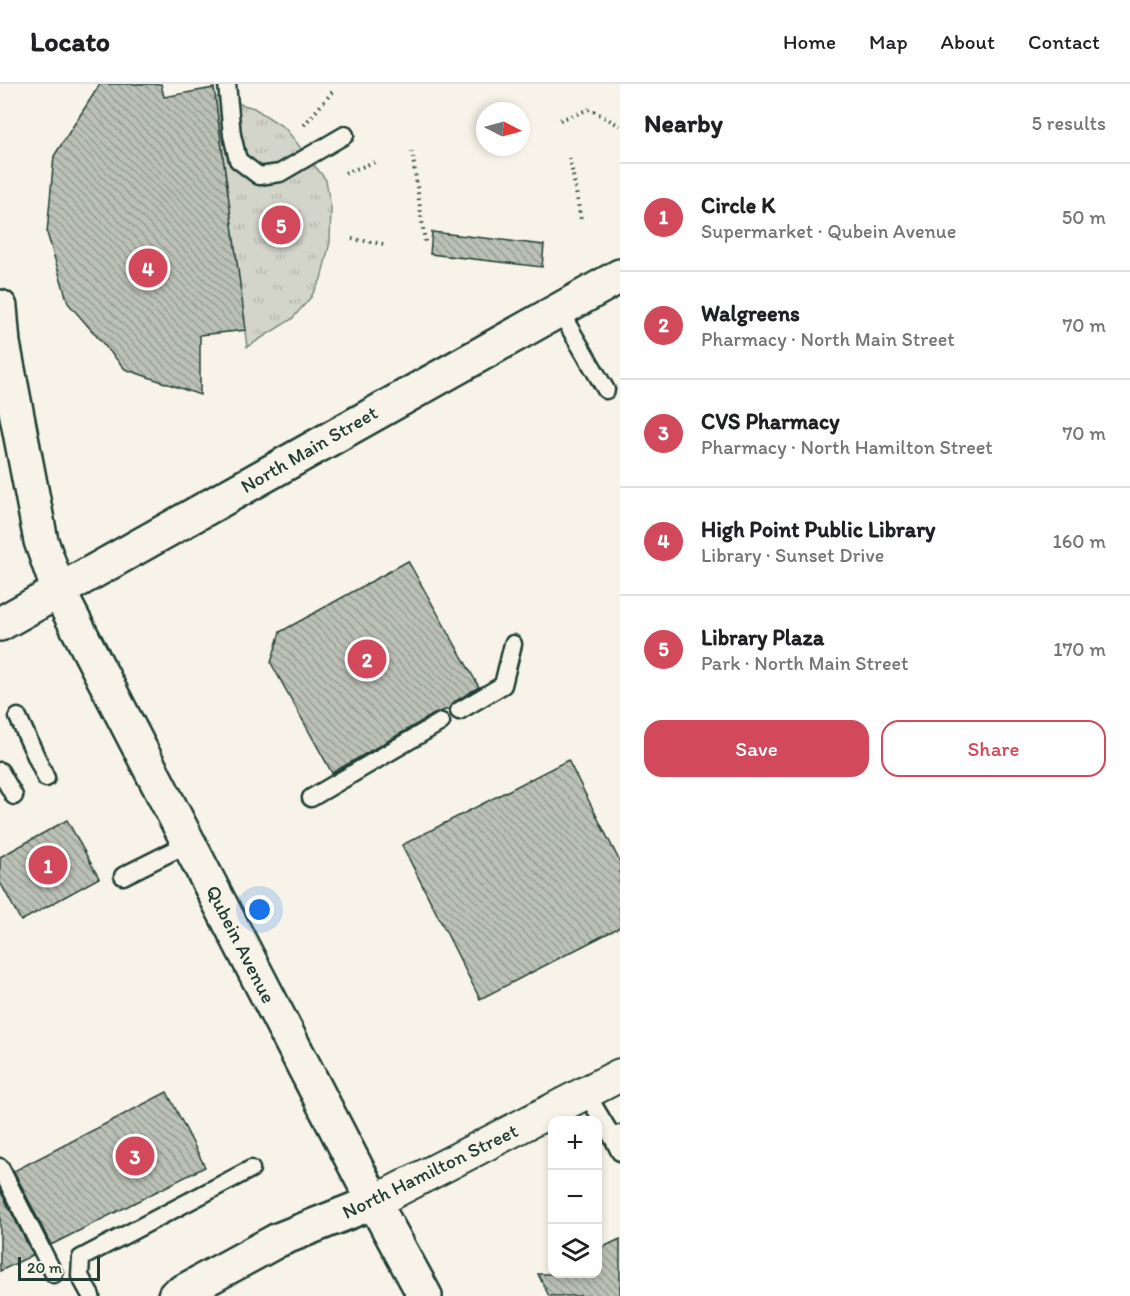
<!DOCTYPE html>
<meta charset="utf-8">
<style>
:root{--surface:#fff;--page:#f6f6f6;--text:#202124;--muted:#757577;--line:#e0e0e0;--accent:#d1495b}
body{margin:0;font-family:Itim,sans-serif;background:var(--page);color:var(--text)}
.controls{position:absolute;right:18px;bottom:18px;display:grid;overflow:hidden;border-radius:12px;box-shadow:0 3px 9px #0003}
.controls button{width:54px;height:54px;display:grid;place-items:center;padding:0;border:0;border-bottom:2px solid var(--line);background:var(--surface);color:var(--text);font:30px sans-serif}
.compass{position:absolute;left:476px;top:18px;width:54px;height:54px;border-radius:50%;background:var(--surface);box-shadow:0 3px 9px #0003;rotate:96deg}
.scale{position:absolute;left:18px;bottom:15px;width:82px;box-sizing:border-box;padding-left:6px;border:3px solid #1f3d34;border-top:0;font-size:16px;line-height:21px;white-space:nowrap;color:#1f3d34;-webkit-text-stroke:4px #f7f3e8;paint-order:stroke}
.you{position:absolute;left:260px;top:826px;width:21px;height:21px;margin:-15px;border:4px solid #fff;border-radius:50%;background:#1a73e8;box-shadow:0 0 0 9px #1a73e833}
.badge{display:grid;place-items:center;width:39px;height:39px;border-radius:50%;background:var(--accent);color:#fff;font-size:20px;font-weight:700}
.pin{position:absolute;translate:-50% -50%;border:3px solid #fff;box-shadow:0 2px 6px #0006}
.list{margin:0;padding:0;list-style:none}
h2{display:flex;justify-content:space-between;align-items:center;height:78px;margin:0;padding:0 24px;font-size:26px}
h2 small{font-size:20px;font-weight:400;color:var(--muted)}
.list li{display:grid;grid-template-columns:39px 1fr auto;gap:18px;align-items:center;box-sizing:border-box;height:108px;padding:0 24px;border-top:2px solid var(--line)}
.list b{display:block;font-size:22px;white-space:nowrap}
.list p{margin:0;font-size:20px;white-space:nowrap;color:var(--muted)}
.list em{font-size:20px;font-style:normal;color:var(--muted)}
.actions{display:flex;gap:12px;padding:18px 24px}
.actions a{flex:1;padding:14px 0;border:2px solid var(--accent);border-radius:18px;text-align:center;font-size:21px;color:var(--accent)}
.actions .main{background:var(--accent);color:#fff}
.icon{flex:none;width:33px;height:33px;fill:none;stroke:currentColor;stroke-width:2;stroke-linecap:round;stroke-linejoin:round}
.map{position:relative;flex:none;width:620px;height:1212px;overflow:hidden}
header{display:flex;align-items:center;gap:36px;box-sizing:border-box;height:84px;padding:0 30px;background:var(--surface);border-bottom:2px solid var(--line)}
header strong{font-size:28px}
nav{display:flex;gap:33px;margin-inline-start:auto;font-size:21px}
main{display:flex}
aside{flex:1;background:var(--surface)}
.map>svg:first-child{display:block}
.grass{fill:url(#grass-tufts);stroke:#79897f;stroke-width:1.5}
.building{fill:url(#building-back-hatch);stroke:#1f3d34;stroke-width:1.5}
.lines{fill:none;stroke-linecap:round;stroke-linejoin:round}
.service-casing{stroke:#1f3d34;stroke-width:21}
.minor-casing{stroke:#1f3d34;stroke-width:36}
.tertiary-casing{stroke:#1f3d34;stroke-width:38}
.secondary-casing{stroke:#1f3d34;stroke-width:38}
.primary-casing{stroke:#1f3d34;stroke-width:38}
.path{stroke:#1f3d34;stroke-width:4;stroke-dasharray:1.5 4.5;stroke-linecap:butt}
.service{stroke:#f7f3e8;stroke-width:16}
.minor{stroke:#f7f3e8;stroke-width:32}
.tertiary{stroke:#f7f3e8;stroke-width:33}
.secondary{stroke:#f7f3e8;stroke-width:33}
.primary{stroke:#f7f3e8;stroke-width:33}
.labels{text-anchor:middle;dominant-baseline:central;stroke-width:4.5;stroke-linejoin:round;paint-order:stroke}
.street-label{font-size:20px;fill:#1f3d34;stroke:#f7f3e8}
</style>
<header>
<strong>Locato</strong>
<nav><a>Home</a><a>Map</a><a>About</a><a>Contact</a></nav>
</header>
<main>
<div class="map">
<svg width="620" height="1212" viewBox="0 0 620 1212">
<defs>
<pattern id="grass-tufts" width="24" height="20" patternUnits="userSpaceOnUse" patternTransform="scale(1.5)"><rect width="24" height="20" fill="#d3d5ca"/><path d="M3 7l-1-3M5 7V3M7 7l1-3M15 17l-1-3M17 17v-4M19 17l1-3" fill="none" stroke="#b5b8ae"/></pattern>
<pattern id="building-back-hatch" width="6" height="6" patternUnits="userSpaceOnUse" patternTransform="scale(1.5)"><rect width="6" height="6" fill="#bbc1b6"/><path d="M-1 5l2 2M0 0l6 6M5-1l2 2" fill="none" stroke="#979e95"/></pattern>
</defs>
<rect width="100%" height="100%" fill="#f7f3e8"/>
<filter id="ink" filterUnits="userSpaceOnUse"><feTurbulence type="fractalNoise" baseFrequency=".0167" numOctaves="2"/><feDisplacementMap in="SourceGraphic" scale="12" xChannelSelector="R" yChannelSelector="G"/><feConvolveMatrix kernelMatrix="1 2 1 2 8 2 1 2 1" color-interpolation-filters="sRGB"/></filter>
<g filter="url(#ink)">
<!-- grass -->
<polygon class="grass" points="215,13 254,24 285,44 326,96 331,124 330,158 321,195 311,213 292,235 247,263"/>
<!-- building -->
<g class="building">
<polygon points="100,0 161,0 164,13 214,4 246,246 200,251 200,311 125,285 68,219 47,149 54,72"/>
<polygon points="432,148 544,161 542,183 430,170"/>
<polygon points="408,477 479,603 454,618 449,625 436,629 332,689 271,579 280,548"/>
<polygon points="568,676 620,778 620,843 480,915 402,761"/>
<polygon points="67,736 99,794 21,837 0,798 0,773"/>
<polygon points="167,1008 205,1083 51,1161 14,1087"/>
<polygon points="0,1106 33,1171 0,1187"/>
<polygon points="620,1155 620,1212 549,1212 538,1190 597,1190 597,1166"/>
</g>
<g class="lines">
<defs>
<g id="service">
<polyline points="227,0 232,51 238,76 259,92 280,89 345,51"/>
<polyline points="559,226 606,306"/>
<polyline points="459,627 503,601 513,560"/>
<polyline points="18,633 46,694"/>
<polyline points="0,687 14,712"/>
<polyline points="311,714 441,638"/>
<polyline points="123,792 189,759"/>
<polyline points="586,1009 613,1054 620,1050"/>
<polyline points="613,1054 620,1068"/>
<polyline points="0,1083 54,1190"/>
<polyline points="91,1212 80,1192 81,1174 251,1085"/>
</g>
<polyline id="minor" points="374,1118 620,991"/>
<polyline id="tertiary" points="175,1212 278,1156 374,1118 425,1212"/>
<polyline id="secondary" points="0,223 3,259 41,457 59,508 374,1118"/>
<polyline id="primary" points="0,540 620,192"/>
</defs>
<!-- service casing -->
<use href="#service" class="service-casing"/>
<!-- minor casing -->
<use href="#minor" class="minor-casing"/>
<!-- tertiary casing -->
<use href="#tertiary" class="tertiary-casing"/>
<!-- secondary casing -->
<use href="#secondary" class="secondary-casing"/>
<!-- primary casing -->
<use href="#primary" class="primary-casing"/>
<!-- path -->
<g class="path">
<polyline points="560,36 590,25 620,42"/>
<polyline points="304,41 335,5"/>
<polyline points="412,67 425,158"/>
<polyline points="570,74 581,136"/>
<polyline points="345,89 375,78"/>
<polyline points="352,155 384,160"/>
</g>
<!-- service -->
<use href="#service" class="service"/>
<!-- minor -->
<use href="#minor" class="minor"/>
<!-- tertiary -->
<use href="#tertiary" class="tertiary"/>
<!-- secondary -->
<use href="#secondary" class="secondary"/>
<!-- primary -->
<use href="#primary" class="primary"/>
</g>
</g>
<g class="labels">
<!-- street labels -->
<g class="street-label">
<text transform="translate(309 365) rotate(-30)">North Main Street</text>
<text transform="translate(241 860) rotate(63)">Qubein Avenue</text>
<text transform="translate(430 1087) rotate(-26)">North Hamilton Street</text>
</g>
</g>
</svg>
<div class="controls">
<button>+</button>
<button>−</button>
<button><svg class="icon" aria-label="layers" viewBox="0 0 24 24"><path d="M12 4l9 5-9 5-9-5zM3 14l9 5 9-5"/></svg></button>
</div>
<svg class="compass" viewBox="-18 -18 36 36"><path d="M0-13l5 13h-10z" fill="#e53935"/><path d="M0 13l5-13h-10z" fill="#757577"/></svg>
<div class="scale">20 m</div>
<div class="you"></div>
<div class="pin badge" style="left:48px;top:781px">1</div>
<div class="pin badge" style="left:367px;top:575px">2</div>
<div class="pin badge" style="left:135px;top:1072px">3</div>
<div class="pin badge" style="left:148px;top:184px">4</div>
<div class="pin badge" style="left:281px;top:141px">5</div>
</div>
<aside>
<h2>Nearby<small>5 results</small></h2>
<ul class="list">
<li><span class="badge">1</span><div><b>Circle K</b><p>Supermarket · Qubein Avenue</p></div><em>50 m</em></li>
<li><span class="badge">2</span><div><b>Walgreens</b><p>Pharmacy · North Main Street</p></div><em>70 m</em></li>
<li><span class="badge">3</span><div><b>CVS Pharmacy</b><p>Pharmacy · North Hamilton Street</p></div><em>70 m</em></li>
<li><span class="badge">4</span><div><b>High Point Public Library</b><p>Library · Sunset Drive</p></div><em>160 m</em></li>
<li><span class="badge">5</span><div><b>Library Plaza</b><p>Park · North Main Street</p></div><em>170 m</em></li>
</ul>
<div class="actions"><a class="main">Save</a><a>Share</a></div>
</aside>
</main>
